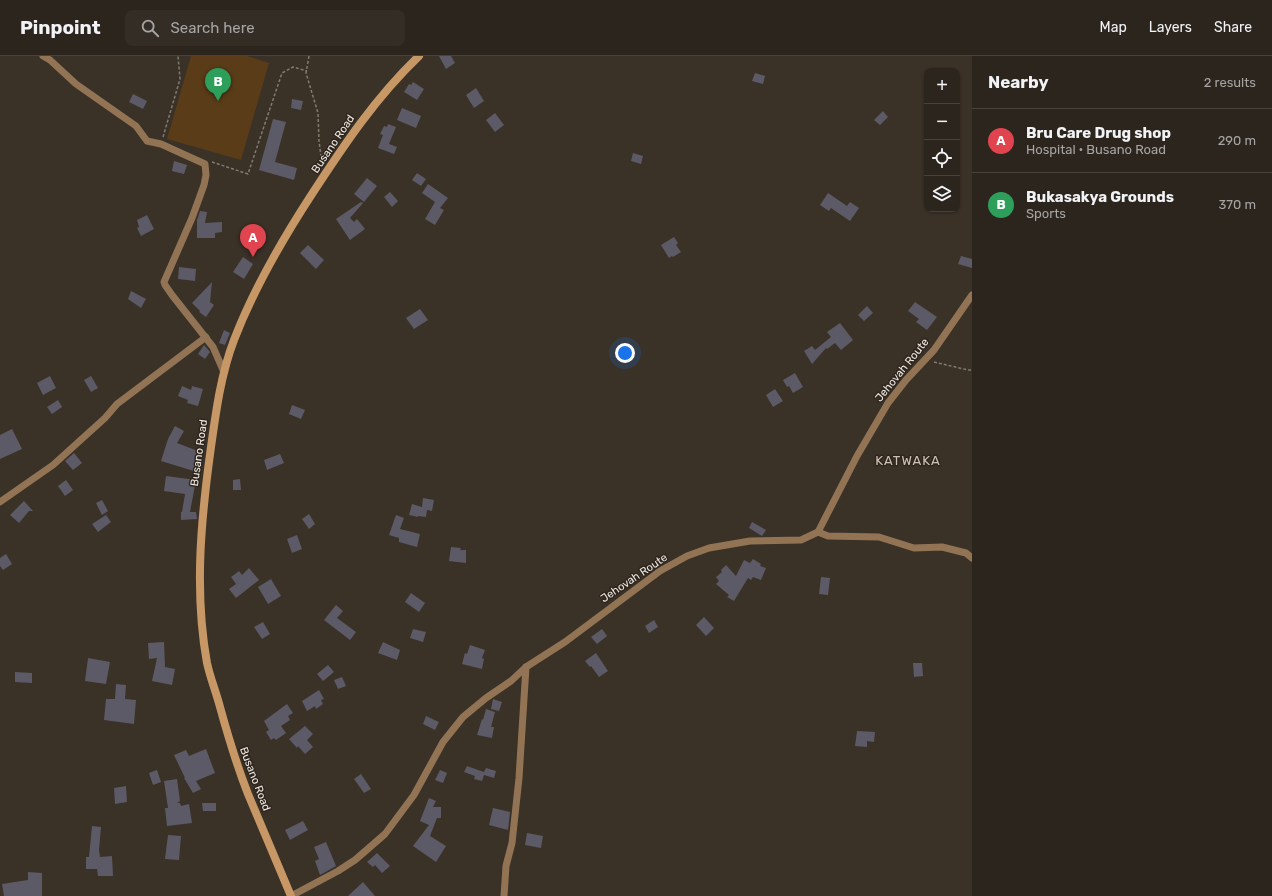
<!DOCTYPE html>
<meta charset="utf-8">
<style>
:root{--surface:#2c251d;--page:#342d26;--text:#f1f3f6;--muted:#a6a5a4;--line:#48423b;--accent:#c0a8f4}
body{margin:0;font-family:Rubik,sans-serif;background:var(--page);color:var(--text)}
.controls{position:absolute;right:12px;top:12px;display:grid;overflow:hidden;border-radius:8px;box-shadow:0 1px 3px #0004}
.controls button{width:36px;height:36px;display:grid;place-items:center;padding:0;border:0;border-bottom:1px solid var(--line);background:var(--surface);color:var(--text);font:20px sans-serif}
.you{position:absolute;left:625px;top:297px;width:14px;height:14px;margin:-10px;border:3px solid #fff;border-radius:50%;background:#1a73e8;box-shadow:0 0 0 6px #1a73e833}
.badge{display:grid;place-items:center;width:26px;height:26px;border-radius:50%;background:var(--accent);color:#fff;font-size:13px;font-weight:700}
.pin{position:absolute;translate:-50% -33px;filter:drop-shadow(0 1px 2px #0008)}
.pin::after{content:'';position:absolute;top:21px;width:14px;height:12px;background:inherit;clip-path:polygon(0 0,100% 0,50% 100%)}
.list{margin:0;padding:0;list-style:none}
h2{display:flex;justify-content:space-between;align-items:center;height:52px;margin:0;padding:0 16px;font-size:17px}
h2 small{font-size:13px;font-weight:400;color:var(--muted)}
.list li{display:grid;grid-template-columns:26px 1fr auto;gap:12px;align-items:center;box-sizing:border-box;height:64px;padding:0 16px;border-top:1px solid var(--line)}
.list b{display:block;font-size:15px;white-space:nowrap}
.list p{margin:0;font-size:13px;white-space:nowrap;color:var(--muted)}
.list em{font-size:13px;font-style:normal;color:var(--muted)}
.icon{flex:none;width:22px;height:22px;fill:none;stroke:currentColor;stroke-width:2;stroke-linecap:round;stroke-linejoin:round}
.map{position:relative;flex:none;width:972px;height:840px;overflow:hidden}
header{display:flex;align-items:center;gap:24px;box-sizing:border-box;height:56px;padding:0 20px;background:var(--surface);border-bottom:1px solid var(--line)}
header strong{font-size:19px}
nav{display:flex;gap:22px;margin-inline-start:auto;font-size:14px}
.search{width:280px;height:36px;background:var(--page);display:flex;align-items:center;gap:10px;box-sizing:border-box;padding:0 14px;border-radius:8px;color:var(--muted);font-size:15px}
main{display:flex}
aside{flex:1;background:var(--surface)}
.map>svg:first-child{display:block}
.green{fill:#5a3c18}
.building{fill:#5d5a67}
.lines{fill:none;stroke-linecap:round;stroke-linejoin:round}
.path{stroke:#827b72;stroke-width:1.5;stroke-dasharray:3 2;stroke-linecap:butt}
.street{stroke:#927455;stroke-width:7}
.secondary{stroke:#c79865;stroke-width:8}
.labels{text-anchor:middle;dominant-baseline:central;stroke-width:3;stroke-linejoin:round;paint-order:stroke}
.street-label{font-size:11px;fill:#f0eae4;stroke:#2f271e}
.quarter-label{font-size:13px;letter-spacing:1px;fill:#cdc1b5;stroke:#2f271e}
</style>
<header>
<strong>Pinpoint</strong>
<div class="search"><svg class="icon" aria-label="search" viewBox="0 0 24 24"><circle cx="10" cy="10" r="6"/><path d="M15 15l6 6"/></svg>Search here</div>
<nav><a>Map</a><a>Layers</a><a>Share</a></nav>
</header>
<main>
<div class="map">
<svg width="972" height="840" viewBox="0 0 972 840">
<rect width="100%" height="100%" fill="#3a3127"/>
<!-- green -->
<polygon class="green" points="191,0 247,0 269,7 241,104 167,83"/>
<!-- building -->
<g class="building">
<polygon points="439,0 451,0 455,7 446,13"/>
<polygon points="755,17 765,20 763,28 752,25"/>
<polygon points="413,26 424,33 417,44 404,36 409,28 411,29"/>
<polygon points="476,32 484,45 474,52 466,39"/>
<polygon points="133,38 147,45 143,53 129,46"/>
<polygon points="292,43 303,45 301,54 291,52"/>
<polygon points="402,52 421,60 416,72 397,64"/>
<polygon points="883,55 888,61 880,69 874,64"/>
<polygon points="495,57 504,69 495,76 486,64"/>
<polygon points="273,63 286,66 275,106 297,112 294,124 259,114"/>
<polygon points="388,68 396,71 389,88 397,91 394,98 378,92 383,79 380,78 384,70 387,71"/>
<polygon points="633,97 643,100 641,108 631,105"/>
<polygon points="174,105 187,109 184,118 172,115"/>
<polygon points="417,117 426,123 421,130 412,124"/>
<polygon points="367,122 377,130 364,146 354,138"/>
<polygon points="428,128 448,142 440,152 444,154 435,169 425,163 435,146 422,137"/>
<polygon points="390,136 398,145 392,151 384,141"/>
<polygon points="828,137 847,150 850,146 859,152 850,165 831,152 829,155 820,149"/>
<polygon points="361,146 363,147 350,162 354,166 357,163 365,173 350,184 336,163"/>
<polygon points="200,155 207,156 205,167 222,166 222,176 215,177 215,182 197,182 197,164"/>
<polygon points="147,159 154,173 141,180 137,172 139,171 137,164"/>
<polygon points="674,181 678,187 676,189 681,196 673,201 672,200 669,202 661,189"/>
<polygon points="308,189 324,204 316,213 300,197"/>
<polygon points="961,200 972,203 972,212 958,208"/>
<polygon points="243,201 253,208 244,223 233,216"/>
<polygon points="179,211 196,213 195,225 178,223"/>
<polygon points="212,226 210,246 214,249 206,261 199,256 200,255 192,247"/>
<polygon points="131,235 146,243 141,252 128,243"/>
<polygon points="915,246 937,261 927,274 916,266 919,263 908,255"/>
<polygon points="867,250 873,257 864,265 858,259"/>
<polygon points="420,253 428,264 414,273 406,262"/>
<polygon points="840,267 853,284 841,294 835,287 827,293 826,292 812,308 804,295 812,290 815,294 831,281 827,276"/>
<polygon points="224,274 230,277 225,289 219,287"/>
<polygon points="204,289 210,296 205,303 198,298"/>
<polygon points="795,317 803,331 793,337 789,330 787,331 783,324"/>
<polygon points="50,320 56,332 43,339 37,327"/>
<polygon points="91,320 98,332 91,336 84,324"/>
<polygon points="182,330 191,334 192,330 203,333 198,350 187,347 188,344 178,340"/>
<polygon points="775,333 783,345 773,351 766,339"/>
<polygon points="58,344 62,351 52,358 47,351"/>
<polygon points="292,349 305,354 301,363 289,358"/>
<polygon points="175,370 184,375 177,387 203,397 197,416 161,405 168,383"/>
<polygon points="12,373 22,393 0,403 0,379"/>
<polygon points="74,397 82,407 73,414 65,405"/>
<polygon points="280,398 284,407 267,414 264,404"/>
<polygon points="166,420 196,424 190,456 196,456 197,463 181,464 181,456 182,456 185,438 164,435"/>
<polygon points="240,423 241,434 233,434 233,424"/>
<polygon points="66,424 73,434 65,440 58,430"/>
<polygon points="423,442 434,444 432,455 427,454 426,461 418,460 418,461 409,459 412,448 422,451"/>
<polygon points="102,444 108,455 102,459 96,447"/>
<polygon points="24,445 33,455 29,455 19,467 10,459"/>
<polygon points="309,458 315,468 309,473 302,463"/>
<polygon points="106,459 111,466 98,476 92,468"/>
<polygon points="396,459 404,462 400,473 420,478 417,491 399,486 399,482 389,479"/>
<polygon points="752,466 766,474 762,480 749,472"/>
<polygon points="297,479 302,493 292,497 287,483"/>
<polygon points="451,491 461,492 460,494 466,494 466,507 449,505"/>
<polygon points="6,498 12,508 3,514 0,510 0,502"/>
<polygon points="753,503 761,508 760,510 766,512 761,524 753,521 751,524 748,522 734,545 727,541 729,539 716,528 719,525 716,521 722,516 721,514 726,509 736,520 744,504 750,507"/>
<polygon points="249,512 259,524 236,542 229,533 236,528 231,521 239,515 242,519"/>
<polygon points="821,521 830,522 828,539 819,538"/>
<polygon points="271,523 281,540 268,548 258,531"/>
<polygon points="411,537 425,547 419,556 405,546"/>
<polygon points="336,549 343,555 337,562 356,576 350,584 324,564"/>
<polygon points="704,561 714,572 706,580 696,569"/>
<polygon points="654,564 658,571 649,577 645,570"/>
<polygon points="263,566 270,578 262,583 254,571"/>
<polygon points="413,573 426,576 423,586 410,582"/>
<polygon points="602,573 607,580 597,588 591,581"/>
<polygon points="164,586 165,611 175,613 172,629 152,625 157,602 149,603 148,587"/>
<polygon points="383,586 400,594 397,604 378,597"/>
<polygon points="470,589 485,594 482,602 484,603 482,613 462,608 465,597 467,598"/>
<polygon points="596,597 608,615 599,621 591,610 590,611 585,605"/>
<polygon points="88,602 110,606 106,628 85,625"/>
<polygon points="913,607 922,607 923,620 914,621"/>
<polygon points="328,609 334,616 323,625 317,618"/>
<polygon points="15,616 32,617 32,627 15,626"/>
<polygon points="342,621 346,630 338,633 334,624"/>
<polygon points="116,628 126,629 125,643 136,644 134,668 104,664 106,643 115,643"/>
<polygon points="319,634 324,643 321,644 323,648 316,653 315,650 307,655 302,645"/>
<polygon points="493,643 502,646 499,655 491,653"/>
<polygon points="287,648 293,657 288,660 290,664 281,670 286,677 276,684 274,682 271,684 266,676 269,674 264,665"/>
<polygon points="486,653 495,656 491,671 494,671 492,682 477,679 482,663 483,664"/>
<polygon points="426,660 439,666 435,674 423,668"/>
<polygon points="305,670 313,678 307,684 313,691 305,698 298,690 297,692 289,683"/>
<polygon points="857,675 875,676 874,686 867,685 867,691 855,690"/>
<polygon points="206,693 215,717 196,725 201,733 193,737 184,722 185,722 174,699 186,694 189,700"/>
<polygon points="467,710 484,716 486,712 496,715 494,722 484,719 482,725 474,723 475,720 464,716"/>
<polygon points="157,714 161,726 153,729 149,717"/>
<polygon points="440,714 447,717 443,727 435,724"/>
<polygon points="361,718 371,733 364,737 354,723"/>
<polygon points="177,723 180,745 177,747 180,747 181,750 189,748 192,767 167,770 165,752 168,752 164,725"/>
<polygon points="126,730 127,746 115,748 114,732"/>
<polygon points="429,742 436,745 433,751 441,751 441,762 437,762 430,780 446,790 436,806 413,790 429,769 420,765"/>
<polygon points="202,747 216,747 216,755 203,755"/>
<polygon points="493,752 510,756 508,774 489,769"/>
<polygon points="303,765 308,774 290,784 285,774"/>
<polygon points="92,770 101,771 99,794 100,801 112,800 113,820 98,820 97,813 86,813 86,801 89,801"/>
<polygon points="527,777 543,780 541,792 525,789"/>
<polygon points="168,779 181,780 179,804 165,803"/>
<polygon points="326,786 336,810 320,819 315,805 319,803 314,791"/>
<polygon points="377,797 390,810 382,817 375,809 373,811 367,806"/>
<polygon points="28,816 42,817 42,840 4,840 2,828 28,824"/>
<polygon points="363,826 375,840 348,840"/>
</g>
<g class="lines">
<!-- path -->
<g class="path">
<polyline points="309,0 306,17 318,57 319,85 322,108"/>
<polyline points="163,81 180,23 178,0"/>
<polyline points="212,106 248,118 282,17 293,11 307,15"/>
<polyline points="934,306 968,314 972,314"/>
</g>
<!-- street -->
<g class="street">
<polyline points="43,0 50,4 76,28 136,70 147,85 161,88 205,108 206,119 204,129 192,162 164,226 165,229 172,239 213,291 224,316"/>
<polyline points="0,446 53,409 105,362 117,348 206,281"/>
<polyline points="818,476 828,480 879,481 914,492 942,491 966,497 972,502"/>
<polyline points="291,840 338,815 355,804 385,778 414,739 443,686 463,661 486,642 511,625 526,611 565,586 660,515 687,500 709,492 750,485 801,484 818,476 857,400 888,347 906,324 934,294 972,239"/>
<polyline points="504,840 506,810 512,787 519,722 526,611"/>
</g>
<!-- secondary -->
<path class="secondary" d="M291,840C277,806 262,772 248,738C237,710 228,680 220,651C216,636 210,621 207,607C194,535 201,463 211,391C216,355 221,318 234,284C254,232 282,184 312,138C344,89 376,41 419,0"/>
</g>
<g class="labels">
<!-- street labels -->
<g class="street-label">
<text transform="translate(333 88) rotate(-56)">Busano Road</text>
<text transform="translate(902 314) rotate(-51)">Jehovah Route</text>
<text transform="translate(199 397) rotate(-82)">Busano Road</text>
<text transform="translate(634 522) rotate(-34)">Jehovah Route</text>
<text transform="translate(255 723) rotate(69)">Busano Road</text>
</g>
<!-- quarter labels -->
<g class="quarter-label">
<text x="908" y="404">KATWAKA</text>
</g>
</g>
</svg>
<div class="controls">
<button>+</button>
<button>−</button>
<button><svg class="icon" aria-label="locate" viewBox="0 0 24 24"><circle cx="12" cy="12" r="6"/><path d="M12 2v4M12 18v4M2 12h4M18 12h4"/></svg></button>
<button><svg class="icon" aria-label="layers" viewBox="0 0 24 24"><path d="M12 4l9 5-9 5-9-5zM3 14l9 5 9-5"/></svg></button>
</div>
<div class="you"></div>
<div class="pin badge" style="left:253px;top:201px;background:#e0444e">A</div>
<div class="pin badge" style="left:218px;top:45px;background:#2e9e5b">B</div>
</div>
<aside>
<h2>Nearby<small>2 results</small></h2>
<ul class="list">
<li><span class="badge" style="background:#e0444e">A</span><div><b>Bru Care Drug shop</b><p>Hospital · Busano Road</p></div><em>290 m</em></li>
<li><span class="badge" style="background:#2e9e5b">B</span><div><b>Bukasakya Grounds</b><p>Sports</p></div><em>370 m</em></li>
</ul>
</aside>
</main>
